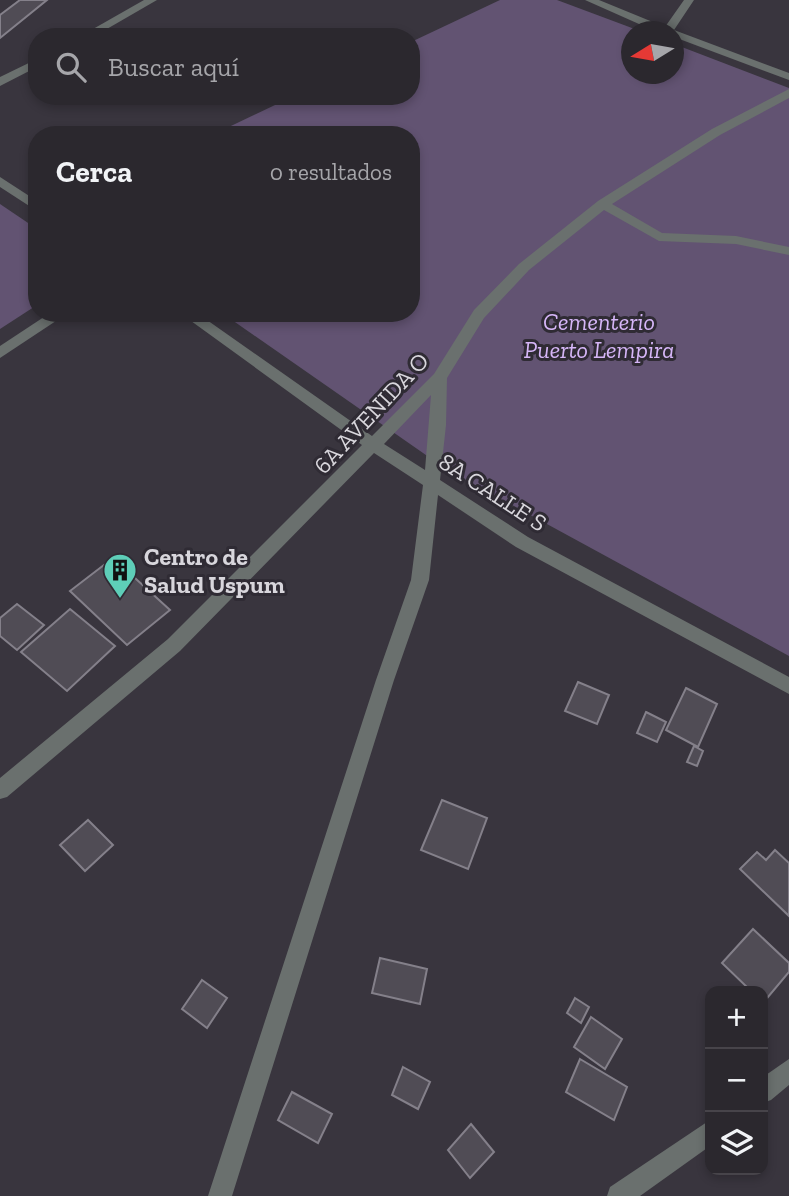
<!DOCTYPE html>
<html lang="es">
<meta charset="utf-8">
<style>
:root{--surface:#2b282e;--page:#37343a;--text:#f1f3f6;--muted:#a6a6aa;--line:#47444a}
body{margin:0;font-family:"Zilla Slab",serif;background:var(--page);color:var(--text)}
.controls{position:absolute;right:21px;bottom:21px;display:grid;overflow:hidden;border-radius:14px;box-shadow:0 4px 10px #0003}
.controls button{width:63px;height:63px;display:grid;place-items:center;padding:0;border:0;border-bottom:2px solid var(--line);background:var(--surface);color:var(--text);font:35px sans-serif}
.compass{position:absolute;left:621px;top:21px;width:63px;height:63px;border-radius:50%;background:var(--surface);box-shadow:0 4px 10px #0003;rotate:259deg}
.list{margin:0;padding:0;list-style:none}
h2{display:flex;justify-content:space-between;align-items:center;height:91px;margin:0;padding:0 28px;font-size:30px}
h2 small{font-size:23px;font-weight:400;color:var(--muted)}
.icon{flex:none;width:38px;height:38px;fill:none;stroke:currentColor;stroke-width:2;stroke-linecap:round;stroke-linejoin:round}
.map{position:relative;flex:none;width:789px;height:1196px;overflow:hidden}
.search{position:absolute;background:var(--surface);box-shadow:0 4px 10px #0003;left:28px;top:28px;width:392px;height:77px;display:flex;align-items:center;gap:18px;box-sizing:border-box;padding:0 24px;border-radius:28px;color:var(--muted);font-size:26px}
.panel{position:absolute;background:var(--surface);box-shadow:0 4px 10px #0003;left:28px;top:126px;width:392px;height:196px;border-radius:28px}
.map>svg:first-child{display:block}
.green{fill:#625372}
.building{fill:#504c55;stroke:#84808a;stroke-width:2}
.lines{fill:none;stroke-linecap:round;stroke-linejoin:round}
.minor{fill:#6a706e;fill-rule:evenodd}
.labels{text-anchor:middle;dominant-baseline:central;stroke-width:6;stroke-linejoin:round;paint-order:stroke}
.park-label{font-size:24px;font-style:italic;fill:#d6b6f8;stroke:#2f2b34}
.street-label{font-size:24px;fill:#d8d6dc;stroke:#2f2b34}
.poi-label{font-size:24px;font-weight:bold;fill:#d8d6dc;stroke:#2f2b34;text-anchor:start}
</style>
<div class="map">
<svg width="789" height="1196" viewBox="0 0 789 1196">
<rect width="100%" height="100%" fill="#39353e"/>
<!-- green -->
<g class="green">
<polygon points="500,0 557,0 640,31 632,32 632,74 674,74 674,44 789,88 789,656 446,469 222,313 411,313 411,135 212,135 294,96 411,96 411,42"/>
<polygon points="0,204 37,229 37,305 0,329"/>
</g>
<!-- building -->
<g class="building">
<polygon points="20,0 47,0 0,38 0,15"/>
<polygon points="113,558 170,610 127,645 70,591"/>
<polygon points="17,604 44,625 17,650 0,636 0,618"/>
<polygon points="70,609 115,646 67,691 21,652"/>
<polygon points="578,682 609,695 597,724 565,711"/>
<polygon points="686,688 717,704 698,747 666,730"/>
<polygon points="646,712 666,722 657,742 637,733"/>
<polygon points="694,746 703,751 697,766 687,762"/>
<polygon points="442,800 487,818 468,869 421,850"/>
<polygon points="88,820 113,845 85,871 60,845"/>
<polygon points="775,850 789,863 789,916 740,869 757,852 766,860"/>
<polygon points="753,929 789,963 789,972 763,1003 763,991 751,991 722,963"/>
<polygon points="380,958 427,969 420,1004 372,993"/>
<polygon points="202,980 227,998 207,1028 182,1009"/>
<polygon points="575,998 589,1007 581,1023 567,1013"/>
<polygon points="591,1017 622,1039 605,1069 574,1047"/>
<polygon points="580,1059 627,1087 614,1120 566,1092"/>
<polygon points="403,1067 430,1082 418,1109 392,1095"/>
<polygon points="292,1092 332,1114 318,1143 278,1120"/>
<polygon points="471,1124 494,1152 470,1178 448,1150"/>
</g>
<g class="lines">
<!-- minor -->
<g class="minor">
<polygon points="144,0 157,0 93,37 79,37"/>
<polygon points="585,0 599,0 665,27 684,0 694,0 674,30 789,73 789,80 674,37 674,32 657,32"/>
<polygon points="37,59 37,67 0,86 0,77"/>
<path d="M789,89V98L720,135L612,204L662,233L736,236L789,247V255L736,244L659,241L604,210L529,270L484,318L447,378L446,425L440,480L528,537L789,677V694L516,547L438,495L429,580L394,680L232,1196H208L376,680L411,580L423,485L374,453L180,651L7,797L0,799V778L168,639L362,445L180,313H197L372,436L434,374L474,310L519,264L598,201L712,129ZM431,395L425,470L384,444Z"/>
<polygon points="0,177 37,201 37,211 0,187"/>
<polygon points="50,313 68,313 0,358 0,346"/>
<polygon points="789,1059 789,1085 771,1100 763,1103 763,1077"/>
<polygon points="710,1120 710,1146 640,1196 607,1196 610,1187"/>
</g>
</g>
<!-- icons -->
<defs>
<symbol id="building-pin" viewBox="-11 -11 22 30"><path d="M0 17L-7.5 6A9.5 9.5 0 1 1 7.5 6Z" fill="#5eceb8" stroke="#2f2b34"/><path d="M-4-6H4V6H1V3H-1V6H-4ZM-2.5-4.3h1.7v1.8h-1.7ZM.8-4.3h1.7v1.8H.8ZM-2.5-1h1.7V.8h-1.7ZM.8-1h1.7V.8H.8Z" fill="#111"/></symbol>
</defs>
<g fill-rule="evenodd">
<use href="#building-pin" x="101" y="551" width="38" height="52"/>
</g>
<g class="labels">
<!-- park labels -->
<g class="park-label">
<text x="599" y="321">Cementerio<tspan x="599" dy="28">Puerto Lempira</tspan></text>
</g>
<!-- street labels -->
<g class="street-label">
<text transform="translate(371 413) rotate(-47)">6A AVENIDA O</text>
<text transform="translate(493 492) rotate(33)">8A CALLE S</text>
</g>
<!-- poi labels -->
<g class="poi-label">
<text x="144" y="556">Centro de<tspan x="144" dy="28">Salud Uspum</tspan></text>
</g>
</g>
</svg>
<div class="controls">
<button>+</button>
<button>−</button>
<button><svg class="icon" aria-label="layers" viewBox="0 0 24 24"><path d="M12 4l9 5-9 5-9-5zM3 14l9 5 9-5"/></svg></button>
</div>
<svg class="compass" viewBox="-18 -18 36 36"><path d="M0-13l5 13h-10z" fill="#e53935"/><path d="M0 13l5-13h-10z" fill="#a6a6aa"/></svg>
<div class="search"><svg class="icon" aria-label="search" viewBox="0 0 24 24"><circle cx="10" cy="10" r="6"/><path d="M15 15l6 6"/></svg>Buscar aquí</div>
<section class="panel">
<h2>Cerca<small>0 resultados</small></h2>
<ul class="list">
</ul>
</section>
</div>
